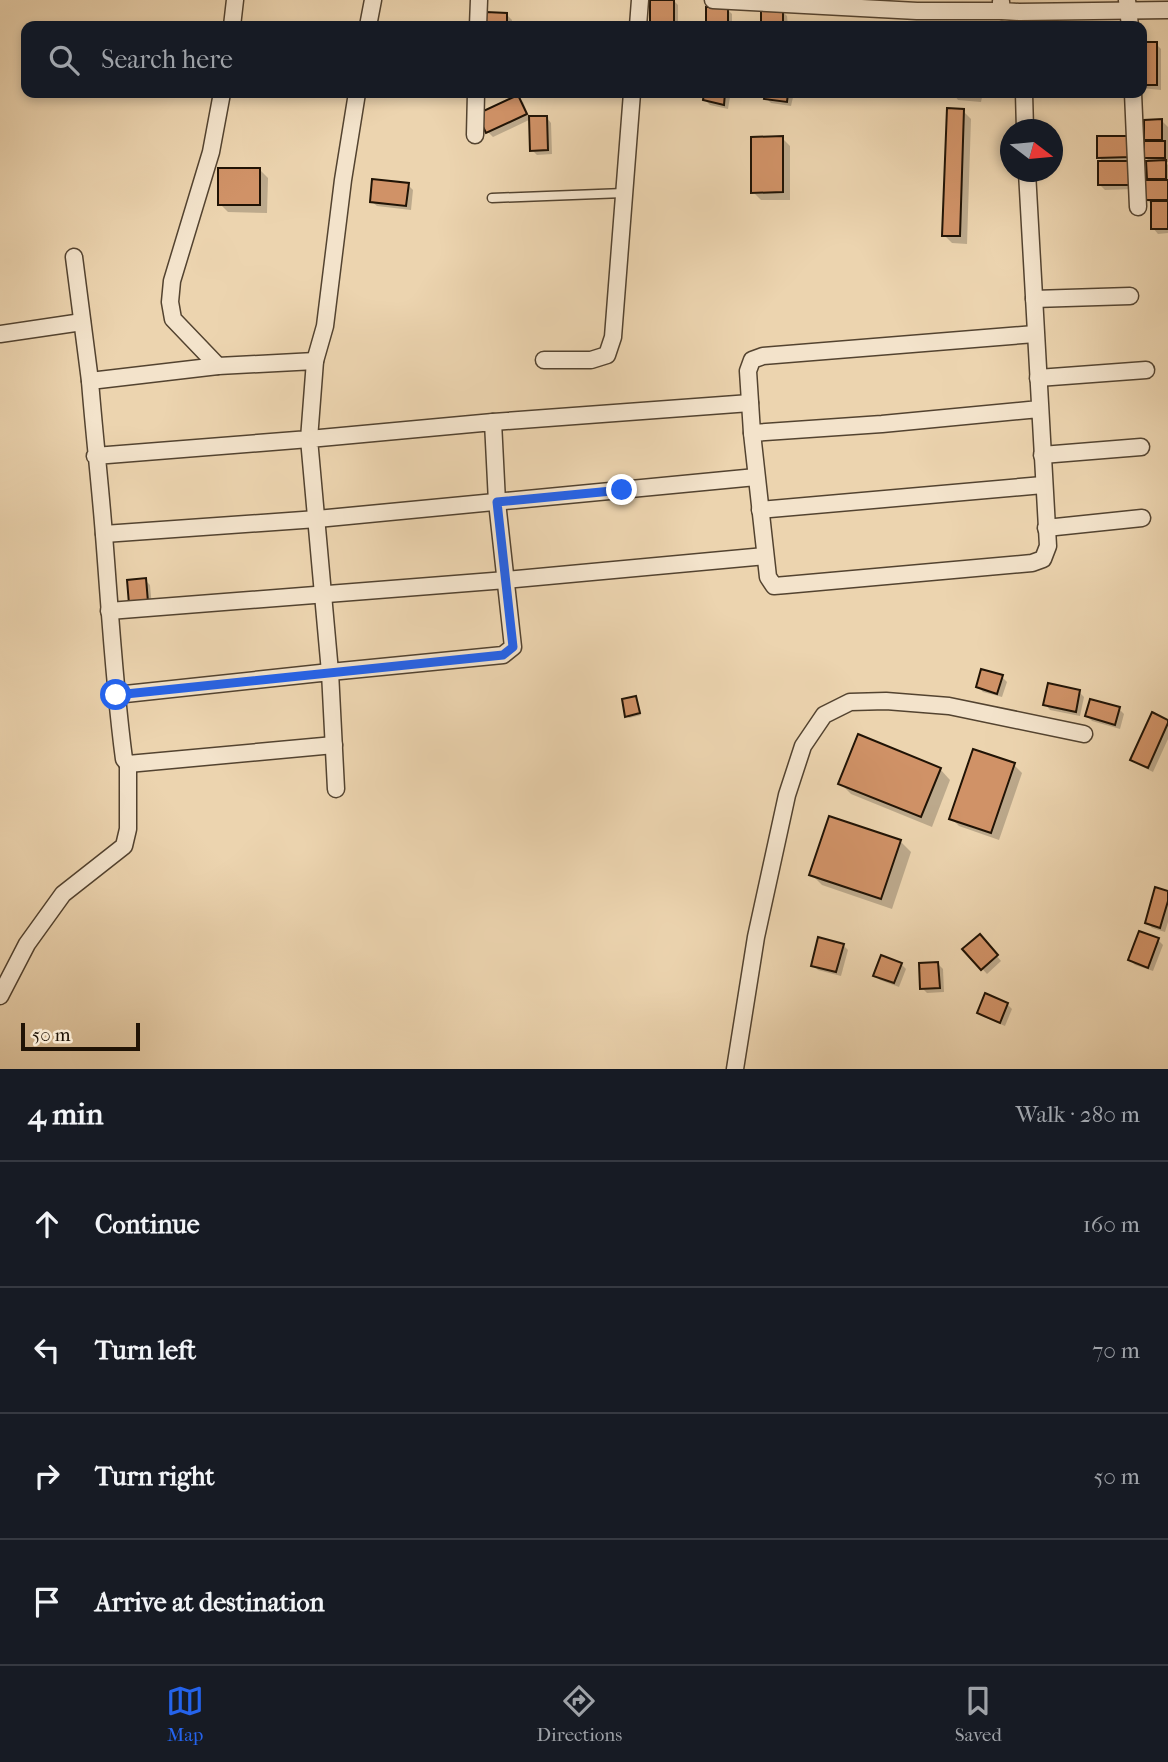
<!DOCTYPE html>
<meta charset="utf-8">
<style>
:root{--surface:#171b24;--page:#242831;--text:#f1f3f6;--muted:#9ea1a6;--line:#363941;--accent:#2563eb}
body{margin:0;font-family:"IM FELL French Canon",serif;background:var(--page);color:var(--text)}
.compass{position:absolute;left:1000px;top:119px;width:63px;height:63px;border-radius:50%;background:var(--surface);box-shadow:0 4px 10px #0003;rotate:106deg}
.scale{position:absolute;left:21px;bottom:18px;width:119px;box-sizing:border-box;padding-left:7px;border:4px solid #201305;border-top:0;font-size:19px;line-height:24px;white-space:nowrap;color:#201305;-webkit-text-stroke:5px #f3e3cb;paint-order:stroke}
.stop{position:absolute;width:21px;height:21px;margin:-16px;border:5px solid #2563eb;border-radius:50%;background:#fff}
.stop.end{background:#2563eb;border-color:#fff;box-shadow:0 2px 7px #0008}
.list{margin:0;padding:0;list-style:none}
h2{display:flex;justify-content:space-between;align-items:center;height:91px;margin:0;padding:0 28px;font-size:30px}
h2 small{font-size:23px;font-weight:400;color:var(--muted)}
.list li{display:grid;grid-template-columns:46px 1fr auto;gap:21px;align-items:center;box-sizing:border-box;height:126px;padding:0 28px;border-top:2px solid var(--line)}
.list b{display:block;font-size:26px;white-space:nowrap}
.list em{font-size:23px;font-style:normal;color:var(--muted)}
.icon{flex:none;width:38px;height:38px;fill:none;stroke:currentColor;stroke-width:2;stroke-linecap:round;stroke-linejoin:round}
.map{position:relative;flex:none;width:1168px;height:1069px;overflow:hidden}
.search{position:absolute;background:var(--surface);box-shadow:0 4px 10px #0003;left:21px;right:21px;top:21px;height:77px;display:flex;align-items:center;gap:18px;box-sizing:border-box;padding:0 24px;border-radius:14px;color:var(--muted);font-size:26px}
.sheet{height:595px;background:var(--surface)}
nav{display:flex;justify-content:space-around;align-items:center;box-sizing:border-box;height:98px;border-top:2px solid var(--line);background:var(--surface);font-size:19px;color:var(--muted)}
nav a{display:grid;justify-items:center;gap:4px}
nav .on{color:var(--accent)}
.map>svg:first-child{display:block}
.shadow{fill:#0003}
.building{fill:#d09267;stroke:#201305;stroke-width:2}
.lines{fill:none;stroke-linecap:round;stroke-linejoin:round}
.lane-casing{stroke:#534330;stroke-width:11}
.street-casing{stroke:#534330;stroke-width:19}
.lane{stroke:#f3e3cb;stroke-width:8}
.street{stroke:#f3e3cb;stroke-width:16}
.route{stroke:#2563eb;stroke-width:9}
</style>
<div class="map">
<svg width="1168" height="1069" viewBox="0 0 1168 1069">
<rect width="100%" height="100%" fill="#ecd4af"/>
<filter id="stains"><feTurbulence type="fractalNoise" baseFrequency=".00286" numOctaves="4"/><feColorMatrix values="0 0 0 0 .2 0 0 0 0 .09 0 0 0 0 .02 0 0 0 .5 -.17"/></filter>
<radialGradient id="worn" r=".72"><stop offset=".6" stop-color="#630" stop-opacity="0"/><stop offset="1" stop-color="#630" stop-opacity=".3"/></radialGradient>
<!-- shadow -->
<g class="shadow">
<polygon points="673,0 678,5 678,26 657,26 652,21"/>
<polygon points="727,9 732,14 732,26 711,26 708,23"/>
<polygon points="763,11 782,11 787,16 788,26 763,26"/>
<polygon points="488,14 507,15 512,20 511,26 487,26"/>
<polygon points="1142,44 1156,44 1161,49 1161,90 1142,88"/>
<polygon points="706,93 726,93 730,97 728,109 710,105 705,100"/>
<polygon points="767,93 794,93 791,106 771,103 766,98"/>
<polygon points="953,93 983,93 981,102 958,100"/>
<polygon points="518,97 523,102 530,118 546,117 551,123 552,154 537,155 532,150 531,119 493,137 488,132"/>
<polygon points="1168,110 1168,162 1165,162 1168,165 1168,233 1158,234 1153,228 1151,204 1146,199 1148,160 1145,157 1146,121 1162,121 1168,127"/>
<polygon points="963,111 971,119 967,244 952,243 944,235"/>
<polygon points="1131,137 1134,189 1105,190 1100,185 1104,163 1099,157"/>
<polygon points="782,138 790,146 790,200 761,200 753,192"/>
<polygon points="260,170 268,178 267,213 228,212 220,204"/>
<polygon points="408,185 413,190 411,210 377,206 371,201"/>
<polygon points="145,580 150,585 152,607 129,581"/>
<polygon points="1002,677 1007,682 1002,697 983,692 978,687"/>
<polygon points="1079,692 1084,697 1080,716 1050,710 1045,704"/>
<polygon points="636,698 641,715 629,718 627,716"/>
<polygon points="1119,709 1124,714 1120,729 1092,721 1087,716"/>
<polygon points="1168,722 1168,739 1153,772 1137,764 1132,759"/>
<polygon points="1014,765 1022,773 999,840 959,826 951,818"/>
<polygon points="940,769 950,780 932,827 851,794 840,783"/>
<polygon points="900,841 911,852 892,909 822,885 811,874"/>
<polygon points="1168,893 1168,922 1165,932 1152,928 1147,923"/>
<polygon points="980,936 1001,961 987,974 965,950"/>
<polygon points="1158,940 1163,945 1153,971 1135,965 1130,960"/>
<polygon points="843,945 848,950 841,976 818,970 813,965"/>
<polygon points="901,964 906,969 899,987 880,980 875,975"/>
<polygon points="938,964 943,969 944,992 927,993 922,988"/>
<polygon points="1007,1004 1012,1009 1005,1026 984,1017 979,1012"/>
</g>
<!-- building -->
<g class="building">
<rect x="650" y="0" width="24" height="22"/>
<rect x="706" y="7" width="22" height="17"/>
<rect x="761" y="9" width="22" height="17"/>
<polygon points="486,12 507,13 507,26 485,26"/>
<rect x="1142" y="42" width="15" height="43"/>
<polygon points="704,93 725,93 724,105 703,100"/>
<polygon points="765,93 788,93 787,102 764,99"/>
<polygon points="518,95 527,114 486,133 477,114"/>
<polygon points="947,108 964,109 960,236 942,236"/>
<polygon points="529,116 547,116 548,150 530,151"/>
<polygon points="1162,119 1162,140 1144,140 1144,120"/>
<polygon points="783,136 783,192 751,193 751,137"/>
<polygon points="1097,136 1132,136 1132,157 1097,158"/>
<rect x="1144" y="141" width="21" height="17"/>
<polygon points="1166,160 1166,179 1147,179 1146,161"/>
<rect x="1098" y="161" width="32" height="24"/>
<rect x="218" y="168" width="42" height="37"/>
<polygon points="372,179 409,183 406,206 370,202"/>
<rect x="1144" y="180" width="24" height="20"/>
<rect x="1151" y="201" width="17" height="28"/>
<polygon points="146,578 148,602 129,604 127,580"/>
<polygon points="981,669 1003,675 997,694 976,687"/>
<polygon points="1048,683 1080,690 1076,712 1043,705"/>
<polygon points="636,696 640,713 625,717 622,699"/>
<polygon points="1090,699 1120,707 1115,725 1085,716"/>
<polygon points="1152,712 1168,720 1168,723 1148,768 1130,760"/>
<polygon points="858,734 941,768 921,817 838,784"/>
<polygon points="973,749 1015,763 991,833 949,819"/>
<polygon points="829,816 901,840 881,899 809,875"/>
<polygon points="1155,887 1168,891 1168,901 1160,928 1145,923"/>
<polygon points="1139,931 1159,938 1148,968 1128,960"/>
<polygon points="980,934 998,955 981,970 962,949"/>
<polygon points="818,937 844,944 836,972 811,966"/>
<polygon points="881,955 902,963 894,983 873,976"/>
<polygon points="938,962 940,988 920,989 919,963"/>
<polygon points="985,993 1008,1003 1000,1023 977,1013"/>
</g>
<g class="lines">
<defs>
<polyline id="lane" points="492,198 624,193"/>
<g id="street">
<polyline points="713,0 917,11 1002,11"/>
<polyline points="1127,0 1130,26"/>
<polyline points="1001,2 1002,11 1019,12 1168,10"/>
<polyline points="232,26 235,0"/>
<polyline points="368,26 373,0"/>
<polyline points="478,26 479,0"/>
<polyline points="638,26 640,0"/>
<polyline points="1024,93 1025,130"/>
<polyline points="1133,93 1138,207"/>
<polyline points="475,135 476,93"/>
<polyline points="1027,172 1048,546 1043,559 1032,563 786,585 774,586 768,577 752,433 882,424 1039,409"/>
<polyline points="74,257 90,381"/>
<polyline points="1034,299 1130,296"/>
<polyline points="0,334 82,322"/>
<polyline points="544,360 591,360 607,355 613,337 632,93"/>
<polyline points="315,361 325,326 343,180 357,93"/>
<polyline points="218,366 173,319 170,302 172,281 211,152 222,93"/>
<polyline points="1038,378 1146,370"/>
<polygon points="493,422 497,502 513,647 503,655 330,672 309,439"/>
<polyline points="493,422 750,403"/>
<polyline points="752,433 748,371 752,360 763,356 1035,334"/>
<polyline points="1042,455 1141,447"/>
<path d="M95,456L309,439L315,361L218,366L90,381C94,432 100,483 104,535C110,610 114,684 124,759L128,764L334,745"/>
<polyline points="760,510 1043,485"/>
<polyline points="1046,528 1142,518"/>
<polyline points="104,534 317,519 756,477"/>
<polyline points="109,611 506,580 765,556"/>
<polyline points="116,695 330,672 336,789"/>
<polyline points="0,996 27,944 63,894 124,846 128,829 128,764"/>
<polyline points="735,1069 756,937 787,795 803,746 824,715 850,702 886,701 949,706 1084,734"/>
</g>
</defs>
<!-- lane casing -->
<use href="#lane" class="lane-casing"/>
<!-- street casing -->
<use href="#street" class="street-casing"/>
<!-- lane -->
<use href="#lane" class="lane"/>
<!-- street -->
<use href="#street" class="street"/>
</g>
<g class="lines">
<!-- route -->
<polyline class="route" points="116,695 503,655 513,647 497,502 622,490"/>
</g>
<rect width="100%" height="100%" filter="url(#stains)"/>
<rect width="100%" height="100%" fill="url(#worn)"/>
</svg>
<svg class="compass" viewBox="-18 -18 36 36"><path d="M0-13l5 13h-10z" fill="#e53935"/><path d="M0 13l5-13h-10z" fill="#9ea1a6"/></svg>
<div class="scale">50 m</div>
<div class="stop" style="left:116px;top:695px"></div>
<div class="stop end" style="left:622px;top:490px"></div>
<div class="search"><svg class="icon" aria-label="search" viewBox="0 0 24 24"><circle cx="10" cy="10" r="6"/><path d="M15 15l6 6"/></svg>Search here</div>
</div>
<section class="sheet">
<h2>4 min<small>Walk · 280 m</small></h2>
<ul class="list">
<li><svg class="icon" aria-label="ahead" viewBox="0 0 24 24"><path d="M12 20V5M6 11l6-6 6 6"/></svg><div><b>Continue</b></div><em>160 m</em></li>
<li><svg class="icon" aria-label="left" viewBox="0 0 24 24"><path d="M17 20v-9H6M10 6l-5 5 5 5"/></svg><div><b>Turn left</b></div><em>70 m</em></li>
<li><svg class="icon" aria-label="right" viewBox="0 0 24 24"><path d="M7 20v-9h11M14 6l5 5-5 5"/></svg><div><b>Turn right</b></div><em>50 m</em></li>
<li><svg class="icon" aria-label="arrive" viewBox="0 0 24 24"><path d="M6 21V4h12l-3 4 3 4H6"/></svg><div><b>Arrive at destination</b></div></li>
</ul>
</section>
<nav>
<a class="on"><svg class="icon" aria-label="map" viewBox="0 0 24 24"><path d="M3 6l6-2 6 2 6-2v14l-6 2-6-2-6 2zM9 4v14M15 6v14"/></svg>Map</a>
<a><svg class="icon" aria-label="directions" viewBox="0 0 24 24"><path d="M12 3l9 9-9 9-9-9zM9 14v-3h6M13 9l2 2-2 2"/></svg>Directions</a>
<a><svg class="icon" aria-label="saved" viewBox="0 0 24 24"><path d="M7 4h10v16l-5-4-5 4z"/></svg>Saved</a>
</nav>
